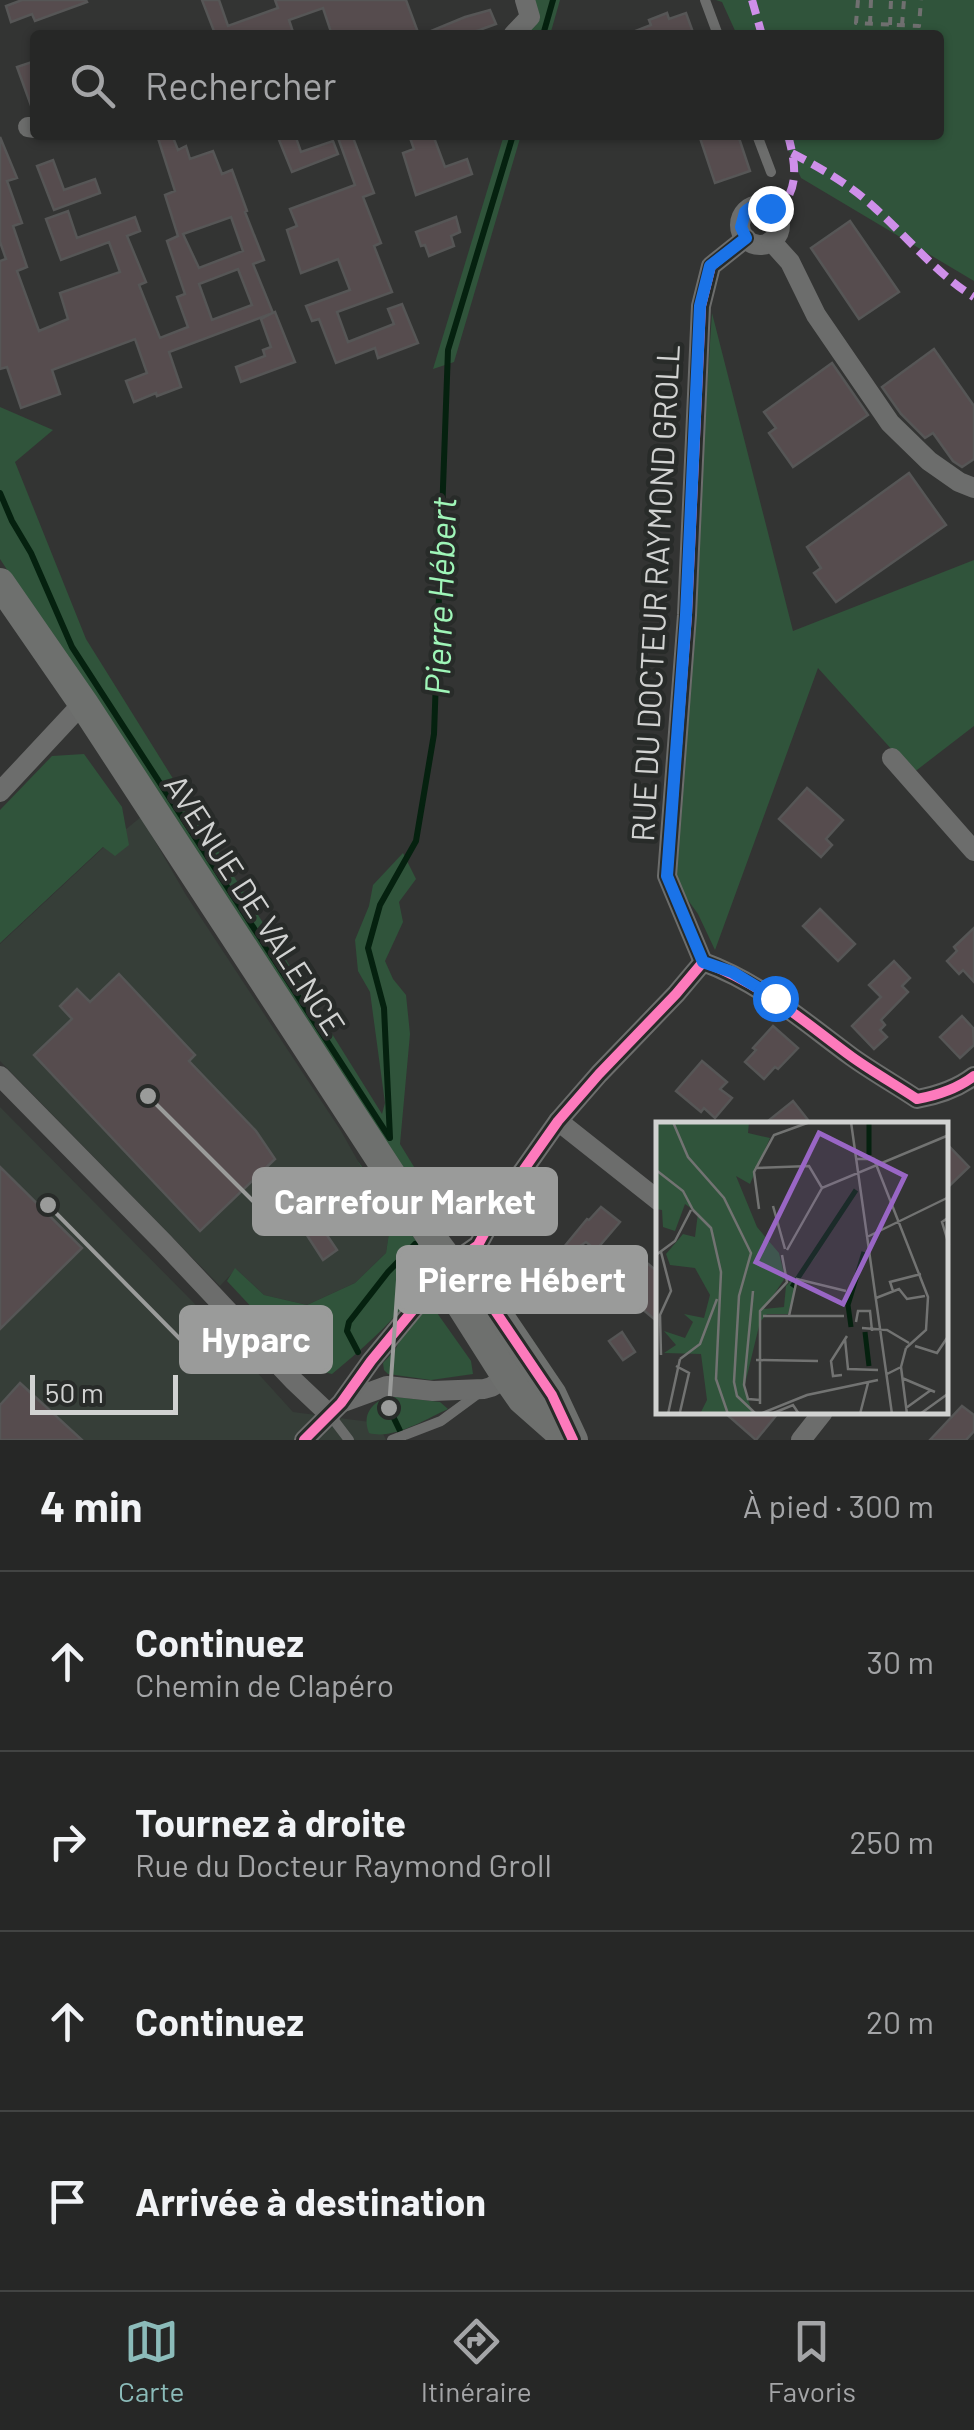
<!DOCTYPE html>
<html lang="fr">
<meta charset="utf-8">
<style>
:root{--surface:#262726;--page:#323332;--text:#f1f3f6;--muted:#a4a5a7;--line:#424443;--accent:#8bbbb9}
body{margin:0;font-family:Barlow,sans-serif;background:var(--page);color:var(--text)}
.scale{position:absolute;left:30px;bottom:25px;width:148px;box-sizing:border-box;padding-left:10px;border:5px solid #d1d2d1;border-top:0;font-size:28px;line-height:35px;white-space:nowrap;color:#d1d2d1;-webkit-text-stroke:8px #282b29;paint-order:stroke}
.stop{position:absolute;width:30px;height:30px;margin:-22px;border:8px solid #1a73e8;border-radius:50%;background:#fff}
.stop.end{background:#1a73e8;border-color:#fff;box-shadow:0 2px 10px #0008}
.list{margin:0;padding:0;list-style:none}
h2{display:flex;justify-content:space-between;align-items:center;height:130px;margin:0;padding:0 40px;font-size:42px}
h2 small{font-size:32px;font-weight:400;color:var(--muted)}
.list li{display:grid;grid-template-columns:65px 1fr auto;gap:30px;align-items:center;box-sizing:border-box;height:180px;padding:0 40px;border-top:2px solid var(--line)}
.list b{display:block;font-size:38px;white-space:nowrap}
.list p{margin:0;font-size:32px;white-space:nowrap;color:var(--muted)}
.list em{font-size:32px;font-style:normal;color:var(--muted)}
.icon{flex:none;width:55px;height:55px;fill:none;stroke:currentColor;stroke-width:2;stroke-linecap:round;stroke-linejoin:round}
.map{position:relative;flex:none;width:974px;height:1440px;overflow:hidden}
.search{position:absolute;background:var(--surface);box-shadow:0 2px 8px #0004;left:30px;right:30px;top:30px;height:110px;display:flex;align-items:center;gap:25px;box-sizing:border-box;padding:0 35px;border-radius:10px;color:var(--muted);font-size:38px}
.sheet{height:850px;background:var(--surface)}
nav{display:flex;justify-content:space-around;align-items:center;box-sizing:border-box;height:140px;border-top:2px solid var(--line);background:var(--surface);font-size:28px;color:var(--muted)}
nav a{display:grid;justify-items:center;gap:5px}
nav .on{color:var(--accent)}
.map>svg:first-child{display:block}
.built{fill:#363e38}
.green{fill:#30543b}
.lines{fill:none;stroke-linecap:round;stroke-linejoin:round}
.stream{stroke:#05210f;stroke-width:6}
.building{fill:#564c4e;stroke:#565656;stroke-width:2.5;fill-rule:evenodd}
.path{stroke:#707070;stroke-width:4;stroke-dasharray:8 8;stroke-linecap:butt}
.lane{stroke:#6c6d6c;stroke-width:10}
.street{stroke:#6c6d6c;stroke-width:20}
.secondary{stroke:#6e706e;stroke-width:30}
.quiet{stroke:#ce8fe9;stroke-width:8;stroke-dasharray:15 8;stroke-linecap:butt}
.cycleway-casing{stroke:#282b29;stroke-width:16}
.cycleway{stroke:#fd7abc;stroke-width:10}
.route{stroke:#1a73e8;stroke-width:12}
.labels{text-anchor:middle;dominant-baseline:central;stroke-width:9;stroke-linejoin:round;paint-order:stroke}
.street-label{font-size:32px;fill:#d1d2d1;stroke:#282b29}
.water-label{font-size:35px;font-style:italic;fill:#9ff6b8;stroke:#282b29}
.inset-river{fill:none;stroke:#05210f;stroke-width:5}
.inset-road{fill:none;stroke:#727372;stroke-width:2.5}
.view{fill:#9966c5;fill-opacity:0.15;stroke:#9966c5;stroke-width:5}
.inset-edge{fill:none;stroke:#d1d2d1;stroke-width:5}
.leader{fill:none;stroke:#9a9b9a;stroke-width:4}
.callout-dot{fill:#9a9b9a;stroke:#282b29;stroke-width:4}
.callout{fill:#9a9b9a;stroke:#9a9b9a;stroke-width:4}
.callout-label{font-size:35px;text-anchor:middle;font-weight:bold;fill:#fff}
</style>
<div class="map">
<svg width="974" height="1440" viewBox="0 0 974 1440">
<rect width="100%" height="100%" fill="#333433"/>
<!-- built -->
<g class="built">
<polygon points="141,817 186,895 341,1131 391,1220 386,1253 355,1283 307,1305 264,1295 236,1269 220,1286 0,1061 0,944 104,847"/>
<polygon points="0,1107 193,1302 293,1412 378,1423 386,1440 0,1440"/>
</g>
<!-- green -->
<g class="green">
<polygon points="523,0 560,0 550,35 530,35"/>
<polygon points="716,0 974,0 974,281 801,178 782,135 939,135 939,35 737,35 722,2"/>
<polygon points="504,135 521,135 454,362 433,369"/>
<polygon points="712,313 793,631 974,560 974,726 913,773 818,668 715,950 698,914 675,882"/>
<polygon points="0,407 53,430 15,462 86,639 382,1114 385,1103 370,992 358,971 355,940 369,906 373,885 403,853 416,879 399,902 403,922 385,961 393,979 406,995 410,1034 400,1144 449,1224 436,1221 0,559"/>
<polygon points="84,754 122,807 129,845 115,856 103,847 0,943 0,810 52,756"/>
<path d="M357,1160L420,1246L426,1274C404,1313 366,1346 332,1374L291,1364L289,1355L320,1336L321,1327L311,1316L268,1325L227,1281L235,1268L264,1295L307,1305L355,1283L386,1253L391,1220Z"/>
<polygon points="430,1303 471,1361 473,1374 431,1380 388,1374 384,1370 383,1363 395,1350 409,1323"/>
<path d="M388,1396L440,1402L448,1409C426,1419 393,1440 369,1433C362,1414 371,1404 388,1396Z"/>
</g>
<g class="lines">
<!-- stream -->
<g class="stream">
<polyline points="543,35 553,0"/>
<polyline points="0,493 12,521 31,553 72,647 389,1137"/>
<polyline points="390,1138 384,1008 368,948 380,905 416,841 434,734 448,350 513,135"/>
<polyline points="358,1352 347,1331 349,1322 388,1272 415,1244"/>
<polyline points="389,1408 404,1439"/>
</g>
</g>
<!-- building -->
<g class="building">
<polygon points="22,0 86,0 87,2 35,21 32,14 11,22 6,6"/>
<polygon points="202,0 219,0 228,26 278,8 275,0 406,0 419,35 332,35 323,8 289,20 294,35 209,35 209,33 214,31"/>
<polygon points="490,10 496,24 471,33 472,35 426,35 426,33 465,17"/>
<polygon points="667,13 669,19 686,13 694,35 630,35 630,33 651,25 649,20"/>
<polygon points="35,61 35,111 33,111 17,67"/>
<path d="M157,135H172L178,150L186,146L190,159L213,151L222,174L232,170L247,211L245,212L264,260L253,264L273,313L169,352L181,387L157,396L156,393L134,402L126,381L147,373L135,339L52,370L60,394L21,408L7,367L0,369V261L6,259L0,242V137L17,178L7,181L22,223L13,226L27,267L17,271L39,331L68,319L60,293L120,272L109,242L61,260L46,219L68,211L77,238L135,217L140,231L127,236L146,282L139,285L160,338L188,327L177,297L185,294L167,241L178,236L165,195L175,191ZM231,217L243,251L199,268L183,234ZM238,269L252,305L212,320L199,284Z"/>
<polygon points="277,135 295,135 301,152 333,141 338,154 292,172"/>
<polygon points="337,135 352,135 374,193 363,197 381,243 374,246 392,292 337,312 348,342 394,324 388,309 402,304 418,343 378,358 375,348 336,363 319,319 312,321 306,306 350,290 338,259 301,273 287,230 297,226 290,209 355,185"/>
<polygon points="409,135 433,135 445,167 467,159 472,174 416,195 403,153 414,149"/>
<polygon points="699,135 738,135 750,171 715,183"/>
<polygon points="53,160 64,190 95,179 100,193 54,210 37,166"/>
<polygon points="456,217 460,232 451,236 454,246 429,256 425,245 421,246 416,232"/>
<polygon points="850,221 899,292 859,319 811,248"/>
<polygon points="275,312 295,362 241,382 236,367 265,356 263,350 271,347 261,319"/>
<polygon points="934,349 974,406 974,459 962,467 953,461 933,433 925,438 901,414 882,387"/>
<polygon points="832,363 868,415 793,467 769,433 776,428 764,412"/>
<polygon points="909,473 946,525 836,602 814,573 821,568 807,547"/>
<polygon points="807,788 843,820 826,839 832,845 821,857 779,819"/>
<polygon points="820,909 855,944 838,961 803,926"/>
<polygon points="974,928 974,982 963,970 959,974 947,961 957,951 954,947"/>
<polygon points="894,961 910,978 902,986 908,992 881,1020 885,1025 880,1030 887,1037 874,1049 852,1026 881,997 869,985"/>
<polygon points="119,974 195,1055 189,1061 256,1131 275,1159 200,1231 34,1055 72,1019 60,1006 77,989 90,1002"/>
<polygon points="962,1016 973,1028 974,1045 960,1058 940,1037"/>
<polygon points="773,1026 798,1048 778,1069 775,1067 764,1079 745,1062 756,1050 753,1048"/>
<polygon points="702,1061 727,1082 720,1089 732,1098 715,1118 704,1108 701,1112 676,1091"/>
<polygon points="793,1101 812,1125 763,1125"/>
<polygon points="946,1143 969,1167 946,1189"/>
<polygon points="0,1167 82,1248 0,1329"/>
<polygon points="601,1207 620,1222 596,1250 586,1242 558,1261 555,1258 587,1219 589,1220"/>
<polygon points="314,1216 337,1250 323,1260 301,1226"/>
<polygon points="634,1252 659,1273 659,1323 609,1281"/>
<polygon points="622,1332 635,1352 623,1360 609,1341"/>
<polygon points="20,1383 82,1440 0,1440 0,1405"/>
<polygon points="962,1406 974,1415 974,1431 966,1440 930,1440"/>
<polygon points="724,1412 779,1412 756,1440"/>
</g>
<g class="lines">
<!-- path -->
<g class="path">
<polyline points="858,0 856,23 919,26 921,0"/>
<polyline points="870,24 871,0"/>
<polyline points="890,25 891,0"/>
<polyline points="902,25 904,0"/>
</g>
<!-- lane -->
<g class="lane">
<polyline points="705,0 718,35"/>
<polyline points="757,135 771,172"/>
<polyline points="330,1415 349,1440"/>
<polyline points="392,1440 441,1421 479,1393"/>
</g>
<!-- street -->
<g class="street">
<polyline points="513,35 530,17 525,0"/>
<polyline points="28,127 35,128"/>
<circle cx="760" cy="225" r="20"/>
<polyline points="771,241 790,262 816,315 890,423 929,461 959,482 974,488"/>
<polyline points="892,758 974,851"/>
<polyline points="0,792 83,703"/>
<polyline points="703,962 667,876 687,615 701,306 711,266 746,238"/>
<polyline points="0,1076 163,1242 293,1380 330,1415"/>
<polyline points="558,1121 659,1201"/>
<polyline points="343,1402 387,1386 433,1391 484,1389 491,1387 516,1373"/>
<path d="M304,1440L341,1403L371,1361L451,1264L478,1245L503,1199L558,1121L599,1074L676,994L703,962C761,983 803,1021 852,1057C873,1072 896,1085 917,1099C939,1095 957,1089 974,1076"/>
<polyline points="801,1440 823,1412"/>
</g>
<!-- secondary -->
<g class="secondary">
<polyline points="0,583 83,703 436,1244 451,1264 477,1284 552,1395 573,1440"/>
<polyline points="451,1264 456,1297 508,1379 522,1399 565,1437"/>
</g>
<!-- quiet -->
<g class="quiet">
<polyline points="752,0 762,35"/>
<path d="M792,153C822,169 851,185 876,209C908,238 937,274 974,297"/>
<path d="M776,213C800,189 796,166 788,135"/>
</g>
<defs>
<g id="cycleway">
<polyline points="703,962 667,876 687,615 701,306 711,266 746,238"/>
<polyline points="451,1264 477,1284 552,1395 573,1440"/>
<path d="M304,1440L341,1403L371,1361L451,1264L478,1245L503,1199L558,1121L599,1074L676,994L703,962C761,983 803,1021 852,1057C873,1072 896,1085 917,1099C939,1095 957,1089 974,1076"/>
</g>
</defs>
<!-- cycleway casing -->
<use href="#cycleway" class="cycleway-casing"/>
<!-- cycleway -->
<use href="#cycleway" class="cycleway"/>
</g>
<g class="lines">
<!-- route -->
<path class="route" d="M770,208C762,203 752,205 745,212L741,227L746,238L710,266L700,306L686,615L667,876L703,962L732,972L775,998"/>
</g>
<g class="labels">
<!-- street labels -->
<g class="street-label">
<text transform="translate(654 593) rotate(-87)">RUE DU DOCTEUR RAYMOND GROLL</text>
<text transform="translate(256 904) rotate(57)">AVENUE DE VALENCE</text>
</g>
<!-- water labels -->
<g class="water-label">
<text transform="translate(439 596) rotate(-88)">Pierre Hébert</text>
</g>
</g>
<!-- overview -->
<g transform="translate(656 1122)">
<rect width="292" height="292" fill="#333433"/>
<path d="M0,0H93L92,11L114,16L94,62L80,54L101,105L123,131L129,156L108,187L128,185L130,164L164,130L142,155L132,192H111L104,200L88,266L97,292H44L51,278L45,232L8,231L20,223L8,209L29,216L37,200L28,192L48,196L54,173L39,146L14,143L10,132L27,112L39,115L42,91L29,82L19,109L7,105L6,88L0,87Z" fill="#30543b"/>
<path class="inset-river" d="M213,0V33M136,165L200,68M195,205L192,183L208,130M209,210L213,244"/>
<path class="inset-road" d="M17,0L32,35L68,76L95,131L83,174L78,260L81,274L100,292M195,0L236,292M201,37H218L272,175L270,208L250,226M99,46L153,44L166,66L293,13M0,48L27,69L37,88M117,84L129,127M103,87L98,50L118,13L154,0M37,88L55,106L65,150L60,257L72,292M293,95L286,100L293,123M211,115L293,75M131,128L166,66M0,133L19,119L35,88M97,169L88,263L92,277L104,278M237,169L234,160L265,152M220,176L243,167L251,177L269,174M107,194H188M133,194L141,157L190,169M200,200L202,189H214L216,209M206,206L231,208L253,221M189,217L192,247L222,248M259,224L281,231L293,213M5,233L4,193L15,169L5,130M24,237L44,222L61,177M100,238L162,239M20,244L33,251L24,290M245,245L251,292M231,252L245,245L250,226M186,253L177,254L175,239L191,214M246,256L279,270M104,282V189L131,160L126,133M250,286L275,268M12,292L24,237M104,292L151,273L222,258M115,292L137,283L143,292M204,292L212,261M264,292L293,271"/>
<path class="view" d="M163,11L249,54L187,182L100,140Z"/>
<rect width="292" height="292" class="inset-edge"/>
</g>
<!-- callouts -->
<path class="leader" d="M148 1096L254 1202M389 1408L398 1280M48 1205L181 1340"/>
<g class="callout-dot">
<circle cx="148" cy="1096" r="10"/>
<circle cx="389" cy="1408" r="10"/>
<circle cx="48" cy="1205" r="10"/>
</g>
<g class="callout">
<rect x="254" y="1169" width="302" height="65" rx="10"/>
<rect x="398" y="1247" width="248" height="65" rx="10"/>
<rect x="181" y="1307" width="150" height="65" rx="10"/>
</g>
<g class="callout-label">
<text x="405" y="1214">Carrefour Market</text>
<text x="522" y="1292">Pierre Hébert</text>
<text x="256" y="1352">Hyparc</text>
</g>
</svg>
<div class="scale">50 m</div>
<div class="stop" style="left:775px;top:998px"></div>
<div class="stop end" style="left:770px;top:208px"></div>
<div class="search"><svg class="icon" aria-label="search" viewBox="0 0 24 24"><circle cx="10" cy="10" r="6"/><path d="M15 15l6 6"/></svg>Rechercher</div>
</div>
<section class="sheet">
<h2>4 min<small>À pied · 300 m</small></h2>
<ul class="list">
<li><svg class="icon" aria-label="ahead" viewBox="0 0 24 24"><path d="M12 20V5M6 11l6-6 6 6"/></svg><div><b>Continuez</b><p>Chemin de Clapéro</p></div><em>30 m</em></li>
<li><svg class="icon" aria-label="right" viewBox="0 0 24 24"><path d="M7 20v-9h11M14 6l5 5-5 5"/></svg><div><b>Tournez à droite</b><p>Rue du Docteur Raymond Groll</p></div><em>250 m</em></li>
<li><svg class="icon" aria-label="ahead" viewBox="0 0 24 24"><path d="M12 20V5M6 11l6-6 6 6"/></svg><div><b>Continuez</b></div><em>20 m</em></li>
<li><svg class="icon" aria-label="arrive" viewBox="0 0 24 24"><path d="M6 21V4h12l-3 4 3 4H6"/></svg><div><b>Arrivée à destination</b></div></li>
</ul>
</section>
<nav>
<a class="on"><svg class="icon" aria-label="map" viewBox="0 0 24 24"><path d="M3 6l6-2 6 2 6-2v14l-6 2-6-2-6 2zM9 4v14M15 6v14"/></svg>Carte</a>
<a><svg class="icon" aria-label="directions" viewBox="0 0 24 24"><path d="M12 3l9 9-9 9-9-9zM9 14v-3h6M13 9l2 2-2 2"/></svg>Itinéraire</a>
<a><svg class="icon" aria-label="saved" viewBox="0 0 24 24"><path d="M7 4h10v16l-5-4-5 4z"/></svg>Favoris</a>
</nav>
